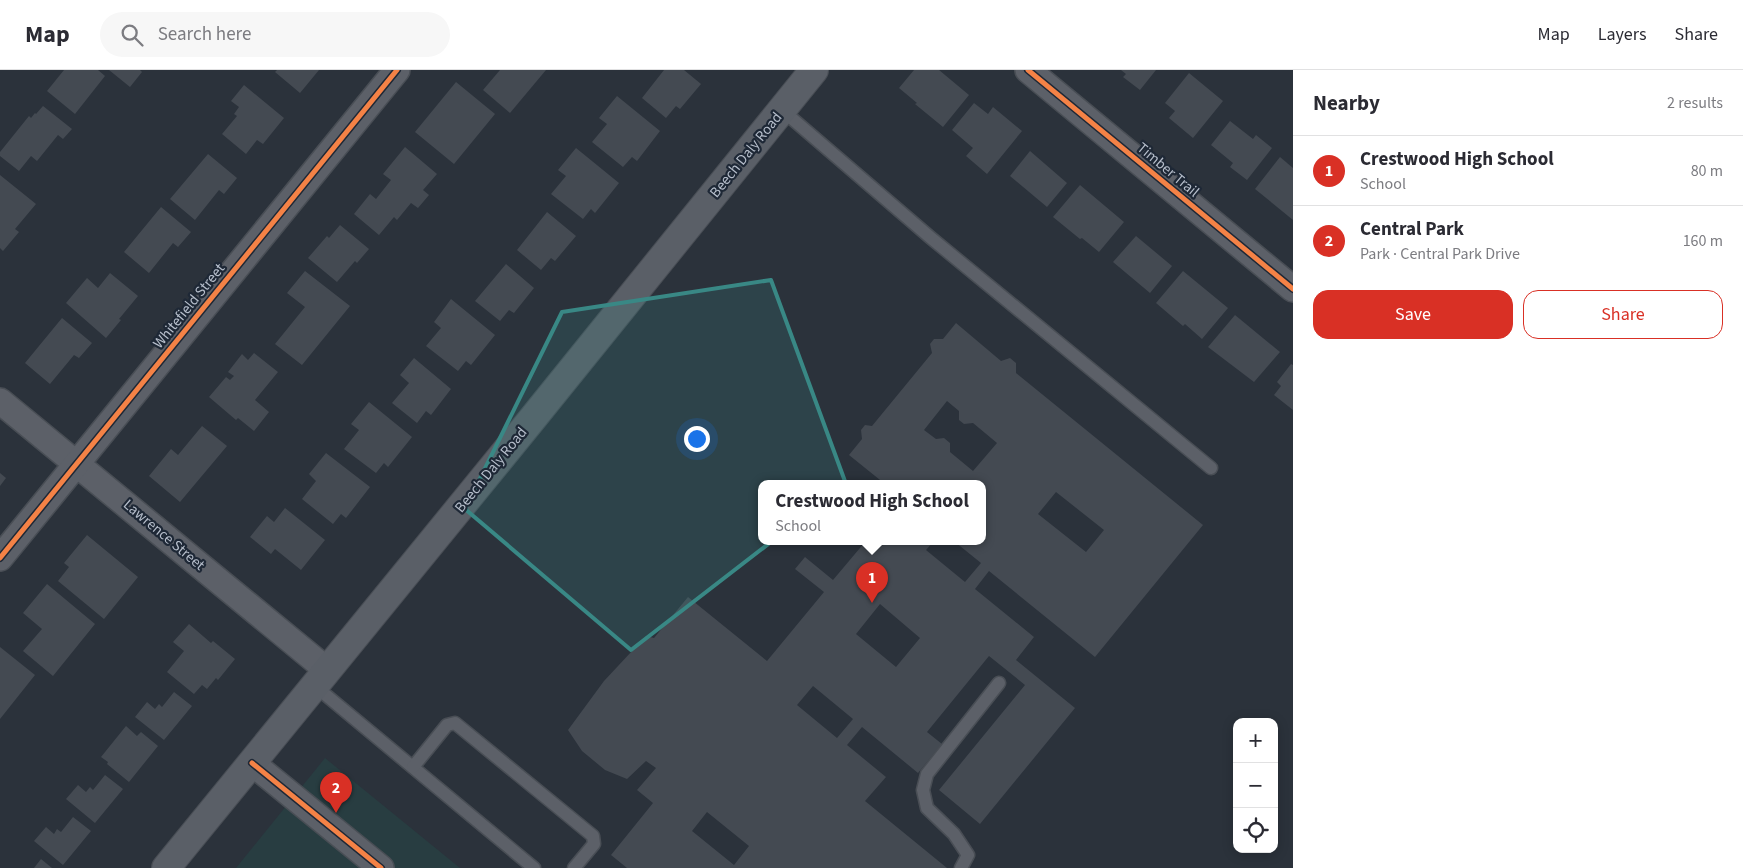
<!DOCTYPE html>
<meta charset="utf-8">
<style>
:root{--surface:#fff;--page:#f7f7f7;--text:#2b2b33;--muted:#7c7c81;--line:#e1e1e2;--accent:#d93025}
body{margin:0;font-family:"Source Sans 3",sans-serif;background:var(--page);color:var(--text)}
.controls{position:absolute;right:15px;bottom:15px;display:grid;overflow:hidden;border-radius:10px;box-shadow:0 2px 12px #0003}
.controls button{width:45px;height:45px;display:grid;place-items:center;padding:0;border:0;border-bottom:1px solid var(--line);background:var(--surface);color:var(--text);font:25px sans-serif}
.you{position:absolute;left:696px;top:368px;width:18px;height:18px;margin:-12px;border:4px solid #fff;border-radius:50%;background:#1a73e8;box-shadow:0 0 0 8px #1a73e833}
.badge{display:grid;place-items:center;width:32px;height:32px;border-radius:50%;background:var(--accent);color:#fff;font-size:16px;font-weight:700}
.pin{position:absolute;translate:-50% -41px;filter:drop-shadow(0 1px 2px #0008)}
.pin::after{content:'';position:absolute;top:26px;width:18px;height:15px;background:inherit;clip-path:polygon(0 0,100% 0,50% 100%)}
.popup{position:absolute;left:758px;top:410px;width:228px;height:65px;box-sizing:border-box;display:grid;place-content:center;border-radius:10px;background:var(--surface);filter:drop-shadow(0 1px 4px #0005);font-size:16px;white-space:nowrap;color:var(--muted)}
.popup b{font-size:19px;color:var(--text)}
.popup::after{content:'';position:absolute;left:50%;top:100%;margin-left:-10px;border:10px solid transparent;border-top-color:var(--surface)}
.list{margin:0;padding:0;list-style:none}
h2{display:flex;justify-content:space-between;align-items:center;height:65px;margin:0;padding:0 20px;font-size:21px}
h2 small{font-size:16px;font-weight:400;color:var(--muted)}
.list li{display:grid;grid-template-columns:32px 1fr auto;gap:15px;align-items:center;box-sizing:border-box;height:70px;padding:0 20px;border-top:1px solid var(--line)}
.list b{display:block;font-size:19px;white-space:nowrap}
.list p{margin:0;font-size:16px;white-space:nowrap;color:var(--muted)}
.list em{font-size:16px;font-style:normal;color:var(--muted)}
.actions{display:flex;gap:10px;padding:15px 20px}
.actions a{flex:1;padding:11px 0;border:1px solid var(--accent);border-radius:15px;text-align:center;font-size:18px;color:var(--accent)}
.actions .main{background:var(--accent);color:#fff}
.icon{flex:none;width:28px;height:28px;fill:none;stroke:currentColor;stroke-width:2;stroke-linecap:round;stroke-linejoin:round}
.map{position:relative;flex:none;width:1293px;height:798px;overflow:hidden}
header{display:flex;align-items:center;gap:30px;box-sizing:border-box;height:70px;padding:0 25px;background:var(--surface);border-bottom:1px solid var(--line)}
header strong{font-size:24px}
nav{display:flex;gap:28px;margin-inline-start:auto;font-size:18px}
.search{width:350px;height:45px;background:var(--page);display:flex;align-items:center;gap:12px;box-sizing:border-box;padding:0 18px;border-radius:28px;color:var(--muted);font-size:19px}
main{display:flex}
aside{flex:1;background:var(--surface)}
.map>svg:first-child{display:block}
.green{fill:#283d41}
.building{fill:#444a52;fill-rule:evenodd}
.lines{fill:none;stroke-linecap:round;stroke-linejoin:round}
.service-casing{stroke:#494e55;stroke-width:15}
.minor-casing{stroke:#494e55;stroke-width:28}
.secondary-casing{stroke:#494e55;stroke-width:30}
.service{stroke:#5c6068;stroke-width:12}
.minor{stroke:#5c6068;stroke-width:25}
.secondary{stroke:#5a5f67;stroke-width:28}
.cycleway-casing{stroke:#1e2836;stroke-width:8}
.cycleway{stroke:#f48246;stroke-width:5}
.marked{fill:#398885;fill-opacity:0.2;stroke:#398885;stroke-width:4;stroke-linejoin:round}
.labels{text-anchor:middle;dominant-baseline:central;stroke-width:4.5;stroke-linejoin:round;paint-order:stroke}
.street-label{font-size:15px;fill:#b6becb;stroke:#1e2836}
</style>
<header>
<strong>Map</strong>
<div class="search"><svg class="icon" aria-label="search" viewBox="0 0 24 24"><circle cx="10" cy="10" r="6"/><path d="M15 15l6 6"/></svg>Search here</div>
<nav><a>Map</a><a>Layers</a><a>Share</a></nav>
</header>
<main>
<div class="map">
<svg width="1293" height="798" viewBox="0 0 1293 798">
<rect width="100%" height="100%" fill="#2b323b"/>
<!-- green -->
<polygon class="green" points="325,688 460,798 236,798"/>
<!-- building -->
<g class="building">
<polygon points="64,0 98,0 105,6 75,44 47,21"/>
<polygon points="109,0 140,0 142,2 130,17"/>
<polygon points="277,0 319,0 300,23 275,2"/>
<polygon points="500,0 546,0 510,43 483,20"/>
<polygon points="664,0 684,0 701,14 680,39 676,36 666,48 642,28"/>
<polygon points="914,0 939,0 969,25 943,57 915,34 917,33 899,18"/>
<polygon points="1121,0 1156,0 1140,20 1123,7 1126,4"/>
<polygon points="1189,3 1223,31 1193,68 1169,48 1175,41 1165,33"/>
<polygon points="456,12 495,44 454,94 415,62"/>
<polygon points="244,15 284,48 263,74 257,70 246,84 222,64 237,46 234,44 239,37 231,31"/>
<polygon points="617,26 660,61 637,91 632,87 623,97 592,72 607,54 599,48"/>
<polygon points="974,33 988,44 993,37 1022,61 987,104 966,86 973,78 952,60"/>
<polygon points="43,36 72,59 63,69 58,65 37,91 31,86 19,101 0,86 0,82 29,46 31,48 35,43 36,44"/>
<polygon points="1230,51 1253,69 1256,65 1272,78 1247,110 1230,97 1233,93 1211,75"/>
<polygon points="405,77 437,104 423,120 429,125 418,138 411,133 397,150 394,147 379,165 354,144 370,124 376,129 391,110 383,104"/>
<polygon points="576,78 619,113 595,143 591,139 583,149 551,124 566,106 558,100"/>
<polygon points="1030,81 1067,113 1047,137 1010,106"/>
<polygon points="208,84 237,108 224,124 219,120 195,150 170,129"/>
<polygon points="1280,87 1293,98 1293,150 1255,119"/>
<polygon points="0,105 36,134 15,159 19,162 3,181 0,178"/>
<polygon points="1080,115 1124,152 1099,182 1082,168 1080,169 1053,147"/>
<polygon points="161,137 191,162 178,177 173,173 149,203 124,182"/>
<polygon points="547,142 576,166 555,191 551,188 541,200 517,180"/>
<polygon points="340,155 369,179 357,193 355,191 337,212 308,188 327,166 329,168"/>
<polygon points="1136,166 1172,196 1150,223 1113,192"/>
<polygon points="506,194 534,218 514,243 509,240 500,251 475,231"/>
<polygon points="305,201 350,236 302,295 275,274 305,237 287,223"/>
<polygon points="1183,201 1228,238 1202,269 1185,254 1183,256 1156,233"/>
<polygon points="110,203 138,226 119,249 121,250 106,268 66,233 87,208 98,218"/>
<polygon points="451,229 495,265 471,295 466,291 458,301 426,276 441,258 434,252"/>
<polygon points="1235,245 1280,282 1254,312 1208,277"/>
<polygon points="62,248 92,273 79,288 74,285 50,314 25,293"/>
<path d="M956,253L1001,291L1010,288L1016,293V303L1203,455L1095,587L989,501L975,519L1034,567L1016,590L1075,638L980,754L939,720L1025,615L989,586L927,662L942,674L918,703L862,657L847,675L886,707L865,731L947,798H627L611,785L653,733L637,720L656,698L646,691L627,709L605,700L582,681L568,660L604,611L646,566L654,568L688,527L767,591L824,522L795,499L805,487L833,510L865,472H933L926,480L965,512L981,493L955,472H982V414H885L849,385L862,369L861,360L865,355L872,356L932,283L930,274L934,269H943ZM947,331L959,341V350L964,354L973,353L997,373L973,401L950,382V373L944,368L936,369L924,360ZM1056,422L1104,460L1086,482L1038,444ZM880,534L920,568L896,597L856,564ZM813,616L853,649L837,668L797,635ZM707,742L749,776L734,795L692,761Z"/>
<polygon points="254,283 278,302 255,330 269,342 254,361 238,348 236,350 209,327 226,307 230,310 234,306 228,302 242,284 248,290"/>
<polygon points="414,288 451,319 431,345 426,341 417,353 392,333 409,313 400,305"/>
<polygon points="1291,294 1293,295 1293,340 1274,325 1281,316 1277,312"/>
<polygon points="369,332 412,367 388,397 384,393 376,403 344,379 359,360 351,354"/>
<polygon points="202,356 227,376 180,432 149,406 171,379 178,385"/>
<polygon points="326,383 370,417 346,448 341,444 333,454 302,429 316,411 309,404"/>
<polygon points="0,403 6,408 0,416"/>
<polygon points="285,438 325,470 301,500 275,479 271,484 250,467 267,446 274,452"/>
<polygon points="87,465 138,507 104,549 58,511 69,497 64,493"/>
<polygon points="47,514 95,554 53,606 23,581 42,559 23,543"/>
<polygon points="189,554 211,573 213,571 235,589 218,610 216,608 207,619 202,615 194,624 167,602 184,581 173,572"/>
<polygon points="0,577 35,605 0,649"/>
<polygon points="174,622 192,636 164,670 135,647 147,632 155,639 159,634 162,637"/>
<polygon points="126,656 137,666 141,662 158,676 129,712 107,694 108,692 101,687"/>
<polygon points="105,705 123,719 95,753 66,729 78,715 86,722 90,717 93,720"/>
<polygon points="73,747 91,761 63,795 34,771 46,757 54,764 57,759 61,762"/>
<polygon points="41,789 52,798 34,798"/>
</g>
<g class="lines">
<defs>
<g id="service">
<polyline points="782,40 931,168 1211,398"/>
<polyline points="315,616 534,798"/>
<polyline points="413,697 447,655 455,653 593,766 594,774 574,798"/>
<polyline points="961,798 968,785 954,764 927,738 923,720 927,704 999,613"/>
</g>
<g id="minor">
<polyline points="1028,0 1293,219"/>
<polyline points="0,331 327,600"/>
<polyline points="0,488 397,0"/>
<polyline points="252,693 381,798"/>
</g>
<polyline id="secondary" points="166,798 533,348 814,0"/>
</defs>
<!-- service casing -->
<use href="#service" class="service-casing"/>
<!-- minor casing -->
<use href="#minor" class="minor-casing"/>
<!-- secondary casing -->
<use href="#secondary" class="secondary-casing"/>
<!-- service -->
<use href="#service" class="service"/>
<!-- minor -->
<use href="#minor" class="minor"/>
<!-- secondary -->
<use href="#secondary" class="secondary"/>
<defs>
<g id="cycleway">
<polyline points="1028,0 1293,219"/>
<polyline points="0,488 397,0"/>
<polyline points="252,693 381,798"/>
</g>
</defs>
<!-- cycleway casing -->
<use href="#cycleway" class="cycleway-casing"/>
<!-- cycleway -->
<use href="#cycleway" class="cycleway"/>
</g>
<!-- marked area -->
<path class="marked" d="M771,210L846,414L631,580L465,439L562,242Z"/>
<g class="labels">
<!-- street labels -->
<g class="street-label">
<text transform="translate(746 85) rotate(-51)">Beech Daly Road</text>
<text transform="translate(1168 100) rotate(40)">Timber Trail</text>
<text transform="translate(189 236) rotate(-51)">Whitefield Street</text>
<text transform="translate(491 400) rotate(-51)">Beech Daly Road</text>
<text transform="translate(164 465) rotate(40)">Lawrence Street</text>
</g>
</g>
</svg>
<div class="controls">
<button>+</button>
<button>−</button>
<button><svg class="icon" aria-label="locate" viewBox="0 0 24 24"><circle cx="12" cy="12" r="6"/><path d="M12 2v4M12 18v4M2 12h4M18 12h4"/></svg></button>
</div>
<div class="you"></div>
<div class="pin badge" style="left:872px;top:533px">1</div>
<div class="popup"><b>Crestwood High School</b>School</div>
<div class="pin badge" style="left:336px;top:743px">2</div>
</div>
<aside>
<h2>Nearby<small>2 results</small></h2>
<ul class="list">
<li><span class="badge">1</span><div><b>Crestwood High School</b><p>School</p></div><em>80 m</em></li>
<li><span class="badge">2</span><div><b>Central Park</b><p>Park · Central Park Drive</p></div><em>160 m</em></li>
</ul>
<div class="actions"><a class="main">Save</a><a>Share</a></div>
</aside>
</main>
